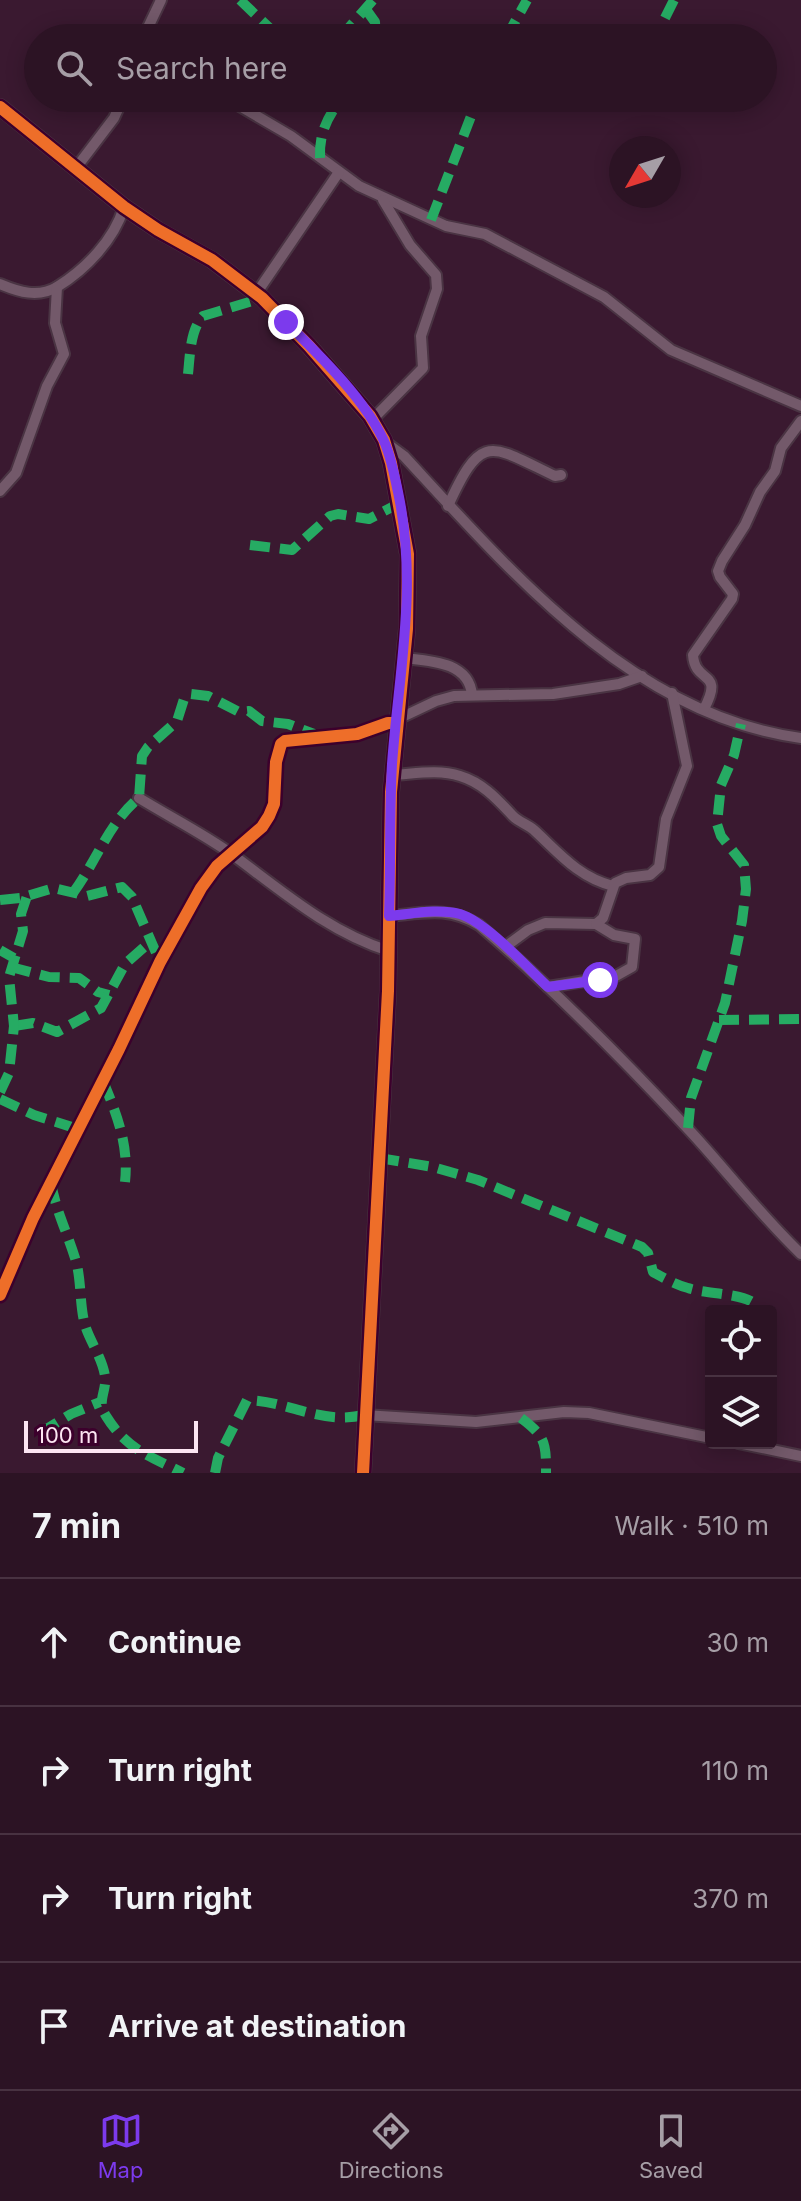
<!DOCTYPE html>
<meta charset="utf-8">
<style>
:root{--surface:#2c1324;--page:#382031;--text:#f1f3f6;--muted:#a69ea6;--line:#483241;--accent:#7c3aed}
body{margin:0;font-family:Inter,sans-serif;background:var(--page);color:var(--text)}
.controls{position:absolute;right:24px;bottom:24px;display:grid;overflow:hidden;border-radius:8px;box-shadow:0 4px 20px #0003}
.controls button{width:72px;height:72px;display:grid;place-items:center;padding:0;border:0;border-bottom:2px solid var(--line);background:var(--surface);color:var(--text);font:40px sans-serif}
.compass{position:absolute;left:609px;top:136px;width:72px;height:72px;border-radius:50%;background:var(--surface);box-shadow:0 4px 20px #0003;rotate:231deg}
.scale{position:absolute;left:24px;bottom:20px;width:174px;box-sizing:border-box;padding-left:8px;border:4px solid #fce5f2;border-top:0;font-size:22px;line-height:28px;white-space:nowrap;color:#fce5f2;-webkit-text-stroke:6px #3c002c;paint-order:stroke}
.stop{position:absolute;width:24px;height:24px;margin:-18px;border:6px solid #7c3aed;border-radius:50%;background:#fff}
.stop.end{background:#7c3aed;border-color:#fff;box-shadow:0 2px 8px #0008}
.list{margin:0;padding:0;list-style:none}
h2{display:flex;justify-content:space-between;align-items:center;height:104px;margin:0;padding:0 32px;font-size:34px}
h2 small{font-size:26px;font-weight:400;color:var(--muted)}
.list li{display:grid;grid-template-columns:52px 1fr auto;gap:24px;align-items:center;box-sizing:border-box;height:128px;padding:0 32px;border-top:2px solid var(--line)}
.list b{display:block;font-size:30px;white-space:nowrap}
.list em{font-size:26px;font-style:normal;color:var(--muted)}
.icon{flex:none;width:44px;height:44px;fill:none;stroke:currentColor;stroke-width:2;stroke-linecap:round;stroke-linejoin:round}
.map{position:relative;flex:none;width:801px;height:1473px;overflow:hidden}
.search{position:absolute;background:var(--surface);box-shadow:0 4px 20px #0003;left:24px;right:24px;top:24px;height:88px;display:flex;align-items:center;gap:20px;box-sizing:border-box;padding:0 28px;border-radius:44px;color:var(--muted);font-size:30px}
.sheet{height:616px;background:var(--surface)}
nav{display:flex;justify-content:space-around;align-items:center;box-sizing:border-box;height:112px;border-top:2px solid var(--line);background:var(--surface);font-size:22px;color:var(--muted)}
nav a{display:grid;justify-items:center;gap:4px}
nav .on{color:var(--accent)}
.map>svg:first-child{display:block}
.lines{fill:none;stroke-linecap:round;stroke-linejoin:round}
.street-casing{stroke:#4a3443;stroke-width:14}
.secondary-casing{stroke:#4a3443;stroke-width:18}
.street{stroke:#73596a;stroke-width:10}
.secondary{stroke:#6f5466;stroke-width:14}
.quiet{stroke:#26ab63;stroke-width:10;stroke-dasharray:20 10;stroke-linecap:butt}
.cycleway-casing{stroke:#3c002c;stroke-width:17}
.cycleway{stroke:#ee6e29;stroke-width:12}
.route{stroke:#7c3aed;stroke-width:10}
</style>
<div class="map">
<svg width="801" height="1473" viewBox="0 0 801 1473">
<rect width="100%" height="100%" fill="#3a1930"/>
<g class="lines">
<defs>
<g id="street">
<polyline points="143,38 161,0"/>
<polyline points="226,98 291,136 359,186 446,226 485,234 604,297 671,350 801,406"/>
<polyline points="76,168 114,118 123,98"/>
<path d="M0,284C19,292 38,298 57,287C86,269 114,240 124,207"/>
<polyline points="256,294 339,172"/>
<polyline points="372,420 423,368 421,336 437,289 436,275 410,245 383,200"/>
<path d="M385,442L404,456C511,572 634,716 801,738"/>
<polyline points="0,491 16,473 47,386 64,354 55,323 57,287"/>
<path d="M448,506C482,431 490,445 555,476L561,475"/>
<path d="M404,658C431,661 469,662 472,695"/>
<path d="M704,709C725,669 695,685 693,655L732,599L733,594L720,577L718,571L722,561L745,525L760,492L775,471L781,448L801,421"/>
<polyline points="398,719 436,701 454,696 553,694 619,684 642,676"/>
<path d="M392,775C414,774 438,769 460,776C483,783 497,799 513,816C519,822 527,824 534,830C559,853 578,877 613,886"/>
<path d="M139,798C170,817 204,834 233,855C283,892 329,932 389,951"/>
<path d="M389,916C424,913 448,906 479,925C554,989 623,1059 690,1131C727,1171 761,1216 801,1254"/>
<polyline points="505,947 528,930 545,923 596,924 603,918 615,883 626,878 650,875 659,867 666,819 687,766 672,693"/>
<polyline points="548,987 616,976 632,967 635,939 614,935 596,924"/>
<polyline points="0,1295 33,1218 119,1049 160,962 201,888 217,866 262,827 269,816 274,804 276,762 281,744 285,741 357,734 388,723 397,723"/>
<polyline points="364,1415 476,1422 564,1412 589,1413 711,1438"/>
<polyline points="738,1443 801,1456"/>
</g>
<polyline id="secondary" points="0,107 124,207 158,230 212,260 262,298 309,346 370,416 384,440 391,463 408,554 407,629 391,792 388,991 363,1473"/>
</defs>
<!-- street casing -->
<use href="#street" class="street-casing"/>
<!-- secondary casing -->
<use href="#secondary" class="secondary-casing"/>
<!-- street -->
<use href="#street" class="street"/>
<!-- secondary -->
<use href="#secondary" class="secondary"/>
<!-- quiet -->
<g class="quiet">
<polyline points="240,0 280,38"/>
<polyline points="365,8 375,22 376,38"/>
<polyline points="665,18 674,0"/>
<polyline points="340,38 373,0"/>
<polyline points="506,38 527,0"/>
<path d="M320,158C319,134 327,117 342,98"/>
<polyline points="431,220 478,98"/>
<path d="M188,374C190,356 190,330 203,316L262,298"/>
<polyline points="250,545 292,550 330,516 338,514 369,519 400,503"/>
<path d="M73,893C96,862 109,822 139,798L142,756L148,747L177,721L184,699L191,694L208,696L239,712L249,711L262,721L288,724L314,734"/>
<polyline points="0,900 20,898 54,888 87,896 122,887 132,897 160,962"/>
<polyline points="0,950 14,958"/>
<polyline points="11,967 49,977 79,978 98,992 109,995"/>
<polyline points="719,1020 801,1019"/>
<polyline points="14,1026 33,1023 57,1032 101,1008 125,964 150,942"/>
<path d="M103,1081C117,1115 129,1145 125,1182"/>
<polyline points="0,1092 9,1073 14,1026 9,977 23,931 21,914 27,896"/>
<polyline points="0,1099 34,1115 78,1129"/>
<polyline points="688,1128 691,1098 725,1003 742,921 746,889 744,865 721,836 717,824 721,785 734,755 741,724"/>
<path d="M379,1158L433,1167L478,1180L642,1247L648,1253L653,1272C664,1278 676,1285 688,1288C705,1294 743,1293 755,1304L756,1311"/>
<path d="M51,1183C56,1211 67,1232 75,1258C82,1280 79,1303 85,1325C90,1342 102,1357 105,1376C107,1392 96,1401 106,1416C127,1450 150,1456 183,1473"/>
<path d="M521,1418C546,1437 546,1443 546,1473"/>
<polyline points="40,1433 71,1414 100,1402"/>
<path d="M215,1473L218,1458L247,1400C289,1401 320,1425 364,1415"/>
</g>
<defs>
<g id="cycleway">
<polyline points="0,107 124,207 158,230 212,260 262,298 309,346 370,416 384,440 391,463 408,554 407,629 391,792 388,991 363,1473"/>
<polyline points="0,1295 33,1218 119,1049 160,962 201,888 217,866 262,827 269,816 274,804 276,762 281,744 285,741 357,734 388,723 397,723"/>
</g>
</defs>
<!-- cycleway casing -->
<use href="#cycleway" class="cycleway-casing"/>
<!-- cycleway -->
<use href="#cycleway" class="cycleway"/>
</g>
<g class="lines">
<!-- route -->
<path class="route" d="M286,322C319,355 363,397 383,439C391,455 394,474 398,492C418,586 399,670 392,764C389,815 391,866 389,916C411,914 438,908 460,914C486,922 527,967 548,987L600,980"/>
</g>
</svg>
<div class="controls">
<button><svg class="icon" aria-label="locate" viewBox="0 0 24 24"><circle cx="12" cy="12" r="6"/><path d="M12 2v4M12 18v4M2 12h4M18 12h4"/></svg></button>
<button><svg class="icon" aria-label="layers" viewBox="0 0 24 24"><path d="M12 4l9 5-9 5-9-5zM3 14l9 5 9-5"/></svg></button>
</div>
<svg class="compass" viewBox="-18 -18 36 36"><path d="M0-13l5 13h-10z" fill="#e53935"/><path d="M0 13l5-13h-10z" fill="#a69ea6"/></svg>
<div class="scale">100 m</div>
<div class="stop" style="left:600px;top:980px"></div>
<div class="stop end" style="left:286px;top:322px"></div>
<div class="search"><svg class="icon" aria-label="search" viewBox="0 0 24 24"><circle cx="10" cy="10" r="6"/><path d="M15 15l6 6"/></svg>Search here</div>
</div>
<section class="sheet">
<h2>7 min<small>Walk · 510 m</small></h2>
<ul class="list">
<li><svg class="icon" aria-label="ahead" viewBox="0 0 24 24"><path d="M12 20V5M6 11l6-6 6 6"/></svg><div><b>Continue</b></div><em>30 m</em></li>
<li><svg class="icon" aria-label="right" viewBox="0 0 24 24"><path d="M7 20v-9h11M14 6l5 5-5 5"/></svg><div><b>Turn right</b></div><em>110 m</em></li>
<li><svg class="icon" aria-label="right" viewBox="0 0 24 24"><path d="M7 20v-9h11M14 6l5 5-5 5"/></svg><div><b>Turn right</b></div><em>370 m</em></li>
<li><svg class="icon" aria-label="arrive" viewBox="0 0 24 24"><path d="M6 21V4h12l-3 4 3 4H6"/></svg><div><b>Arrive at destination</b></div></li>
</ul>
</section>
<nav>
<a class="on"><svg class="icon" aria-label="map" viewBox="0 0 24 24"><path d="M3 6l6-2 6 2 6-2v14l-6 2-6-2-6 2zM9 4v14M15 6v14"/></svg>Map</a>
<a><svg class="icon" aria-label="directions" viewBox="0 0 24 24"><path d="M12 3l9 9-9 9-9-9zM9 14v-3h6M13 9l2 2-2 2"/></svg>Directions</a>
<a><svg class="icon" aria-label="saved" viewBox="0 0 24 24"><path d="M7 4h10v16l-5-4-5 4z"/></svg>Saved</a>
</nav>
